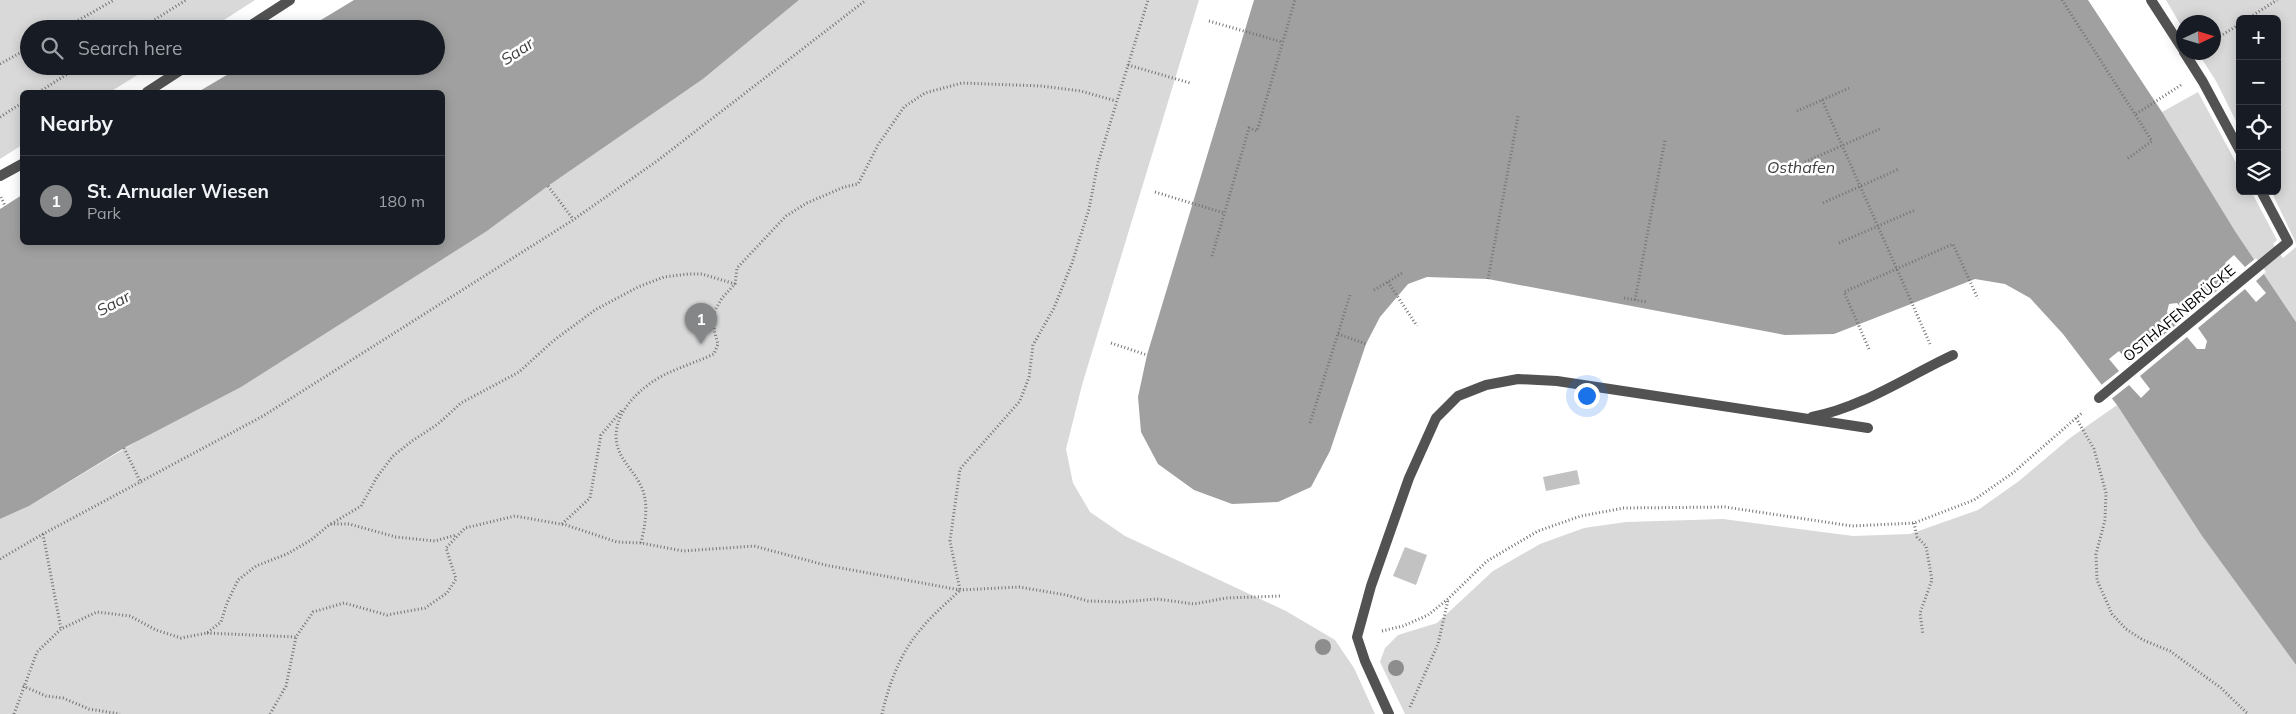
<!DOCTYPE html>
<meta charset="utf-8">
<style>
:root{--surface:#171b24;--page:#242831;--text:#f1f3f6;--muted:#9ea1a6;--line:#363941;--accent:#858687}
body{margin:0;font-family:Mulish,sans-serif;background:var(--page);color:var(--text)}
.controls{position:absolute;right:15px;top:15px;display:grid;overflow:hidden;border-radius:8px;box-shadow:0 2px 12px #0003}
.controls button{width:45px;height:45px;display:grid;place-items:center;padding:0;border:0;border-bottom:1px solid var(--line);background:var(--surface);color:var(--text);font:25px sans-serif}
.compass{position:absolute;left:2176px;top:15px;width:45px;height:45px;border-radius:50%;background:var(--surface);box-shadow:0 2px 12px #0003;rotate:86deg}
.you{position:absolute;left:1586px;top:395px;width:18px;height:18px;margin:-12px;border:4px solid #fff;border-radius:50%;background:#1a73e8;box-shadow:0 0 0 8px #1a73e833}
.badge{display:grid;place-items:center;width:32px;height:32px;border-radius:50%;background:var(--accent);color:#fff;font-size:16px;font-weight:700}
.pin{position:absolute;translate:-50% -41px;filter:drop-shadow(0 1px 2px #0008)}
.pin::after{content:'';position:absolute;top:26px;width:18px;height:15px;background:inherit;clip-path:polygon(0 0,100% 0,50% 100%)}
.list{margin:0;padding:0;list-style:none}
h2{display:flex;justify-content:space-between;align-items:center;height:65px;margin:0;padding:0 20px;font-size:21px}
h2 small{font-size:16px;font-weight:400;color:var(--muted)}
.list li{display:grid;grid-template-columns:32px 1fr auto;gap:15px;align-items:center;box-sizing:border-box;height:90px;padding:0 20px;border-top:1px solid var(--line)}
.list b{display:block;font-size:19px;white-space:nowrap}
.list p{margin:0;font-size:16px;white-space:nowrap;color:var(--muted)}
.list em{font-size:16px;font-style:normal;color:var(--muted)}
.icon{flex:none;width:28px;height:28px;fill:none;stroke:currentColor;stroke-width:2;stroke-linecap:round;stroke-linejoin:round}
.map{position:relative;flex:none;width:2296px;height:714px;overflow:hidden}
.search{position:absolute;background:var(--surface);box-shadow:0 2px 12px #0003;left:20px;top:20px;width:425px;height:55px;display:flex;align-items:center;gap:12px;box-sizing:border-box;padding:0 18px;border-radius:28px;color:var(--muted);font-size:19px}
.panel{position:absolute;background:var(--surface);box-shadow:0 2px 12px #0003;left:20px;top:90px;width:425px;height:155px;border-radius:8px}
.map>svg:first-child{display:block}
.green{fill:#d9d9d9}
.water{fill:#a0a0a0}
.pier{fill:#fff}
.building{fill:#c2c2c2}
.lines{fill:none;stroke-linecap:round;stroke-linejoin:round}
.path{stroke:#747474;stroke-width:3;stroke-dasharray:1 2.5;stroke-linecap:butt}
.lane{stroke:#525252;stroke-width:10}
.tree{fill:#8d8d8d}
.labels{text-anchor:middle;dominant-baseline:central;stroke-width:5;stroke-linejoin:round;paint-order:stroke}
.street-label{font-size:15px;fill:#000;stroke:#fff}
.water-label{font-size:16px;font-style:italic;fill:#414141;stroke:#fff}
</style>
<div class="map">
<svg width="2296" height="714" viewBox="0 0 2296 714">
<rect width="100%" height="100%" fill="#fff"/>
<!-- green -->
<g class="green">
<polygon points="0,0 255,0 210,29 29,29 29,66 152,66 110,92 22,92 22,145 0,159"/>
<polygon points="799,0 1199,0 1082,385 1066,449 1073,483 1090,512 1125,536 1286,611 1335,640 1354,668 1375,714 0,714 0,519 29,506 487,231 548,186 703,79"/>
<polygon points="2166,0 2296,0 2296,243 2271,191 2277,191 2277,19 2240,19 2240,129 2216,81 2198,53 2214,52 2214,22 2184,22 2183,29"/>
<polygon points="2198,92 2240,170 2240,191 2251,191 2277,240 2273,244 2283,258 2296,247 2296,322 2235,231 2162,112"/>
<polygon points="2117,405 2202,536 2296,665 2296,714 1405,714 1380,662 1385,648 1398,635 1437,623 1493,571 1540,544 1584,528 1626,522 1723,519 1853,536 1910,534 1978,510 2019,481 2070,438"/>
</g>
<!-- water -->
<g class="water">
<polygon points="354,0 799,0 703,79 548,186 487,231 241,387 124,448 29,506 0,519 0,209 22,195 22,242 442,242 442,92 198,92 242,66 436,66 436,29 306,29"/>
<polygon points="1254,0 2088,0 2162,112 2235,231 2296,322 2296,665 2202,536 2117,405 2063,334 2030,298 2005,284 1975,279 1834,334 1785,335 1488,279 1427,277 1408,284 1380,317 1366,344 1330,451 1311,487 1278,502 1232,504 1194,490 1158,464 1141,432 1138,397 1147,355"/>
</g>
<!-- pier -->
<polygon class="pier" points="2234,255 2245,267 2256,258 2266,272 2256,281 2266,293 2256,302 2245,289 2198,328 2207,341 2205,349 2197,349 2187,337 2140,376 2150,389 2141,398 2129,385 2110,400 2100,386 2119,371 2109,359 2119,351 2129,363 2177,324 2167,312 2169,304 2177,303 2187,315 2235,276 2225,263"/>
<!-- building -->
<g class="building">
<polygon points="1577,470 1580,484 1546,491 1543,477"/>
<polygon points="1405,547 1427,555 1416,585 1393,576"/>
</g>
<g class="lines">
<!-- path -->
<g class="path">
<polyline points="2062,0 2152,141 2127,159"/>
<polyline points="2247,19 2277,0"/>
<polyline points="1209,21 1282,42"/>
<polyline points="63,29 114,0"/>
<polyline points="140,29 186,0"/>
<polyline points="2214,40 2240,24"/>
<polyline points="0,64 29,48"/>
<polyline points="1128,65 1190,83"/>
<polyline points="39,92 80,66"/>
<polyline points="1822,100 1930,344"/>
<polyline points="1797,111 1849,88"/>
<polyline points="2136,114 2181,85"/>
<polyline points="0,117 22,103"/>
<polyline points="1805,162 1882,128"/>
<polyline points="548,186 573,219"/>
<polyline points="1155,192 1224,213"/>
<polyline points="1,197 5,206"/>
<polyline points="1823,203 1899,169"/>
<polyline points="1839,243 1915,210"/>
<polyline points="1212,256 1249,128 1257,131 1295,0"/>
<polyline points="1488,279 1518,116"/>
<polyline points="1388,282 1417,326"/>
<polyline points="1374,290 1404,272"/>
<polyline points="1624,298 1647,302"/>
<polyline points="1635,300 1665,140"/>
<polyline points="1338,334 1366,344"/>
<polyline points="1111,343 1147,355"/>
<polyline points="1869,349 1844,292 1953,244 1978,299"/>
<polyline points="2076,418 2094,449 2106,493 2105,520 2096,554 2097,580 2112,614 2126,629 2143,640 2170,651 2221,688 2248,714"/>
<polyline points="1310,423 1350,295"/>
<polyline points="124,448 141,483"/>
<polyline points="1914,523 1917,537 1926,546 1932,580 1920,613 1923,635"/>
<polyline points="331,524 361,506 377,477 393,456 412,441 438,424 461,403 519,372 553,341 595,310 638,287 664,277 688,274 702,274 735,284"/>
<polyline points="562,524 590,498 601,435 622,410"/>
<polyline points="43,534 61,629"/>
<path d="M641,543C645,525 650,502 640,484C635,474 626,465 621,455C603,421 638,387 668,373C683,366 699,361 714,354L718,344L714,330L713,314L722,298L735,284L737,268L786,216L807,203L844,187L858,184L878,145L904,107L925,93L962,83L1041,86L1081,91L1116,101"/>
<polyline points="0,559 43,534 263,416 573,220 657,161 866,0"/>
<polyline points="1382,631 1403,626 1428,615 1448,599 1487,561 1538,531 1581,516 1624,508 1725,507 1852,526 1914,523 1974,500 2014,472 2083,412"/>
<polyline points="207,633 296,637 313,612 344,603 387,615 425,608 447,593 456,579 446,548 465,528 515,516 566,525 617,542 641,543 683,551 754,546 825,565 960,590 1019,587 1066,595 1088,601 1122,602 1157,599 1194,604 1226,598 1281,596"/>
<polyline points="23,686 46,696 63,698 89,709 120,714"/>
<polyline points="1410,707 1438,644 1448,600"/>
<polyline points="14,714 37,652 61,629 97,612 130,616 156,630 181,638 207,633 221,622 227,603 238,580 256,566 287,554 311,540 330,524 349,524 396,537 435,541 456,535"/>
<polyline points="270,714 286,686 296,637"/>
<path d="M882,714C889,684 900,653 921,629C932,615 947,603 960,590L950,541L960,469L1020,401L1029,377L1033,345L1054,308L1072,263L1089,209L1098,163L1148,0"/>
</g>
<!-- lane -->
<g class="lane">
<polyline points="2151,0 2184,51"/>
<polyline points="245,29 290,0"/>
<polyline points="2184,52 2203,82 2240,151"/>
<polyline points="147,92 187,66"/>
<polyline points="0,176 22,164"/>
<polyline points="2099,398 2288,242 2261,191"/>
<path d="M1812,417C1863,407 1906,377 1953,355"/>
<polyline points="1389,714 1365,661 1357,637 1371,586 1409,478 1436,418 1458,396 1486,385 1518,379 1557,381 1868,428"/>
</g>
</g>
<!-- trees -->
<g class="tree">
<circle cx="1323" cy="647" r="8"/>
<circle cx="1396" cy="668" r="8"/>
</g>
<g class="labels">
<!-- street labels -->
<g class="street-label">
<text transform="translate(2179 313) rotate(-40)">OSTHAFENBRÜCKE</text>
</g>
<!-- water labels -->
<g class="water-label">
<text transform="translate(517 51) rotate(-34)">Saar</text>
<text x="1801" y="167">Osthafen</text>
<text transform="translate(113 303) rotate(-28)">Saar</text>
</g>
</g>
</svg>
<div class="controls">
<button>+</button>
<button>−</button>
<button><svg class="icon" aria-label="locate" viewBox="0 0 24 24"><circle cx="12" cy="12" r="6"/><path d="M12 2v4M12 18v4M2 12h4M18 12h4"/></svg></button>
<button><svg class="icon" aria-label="layers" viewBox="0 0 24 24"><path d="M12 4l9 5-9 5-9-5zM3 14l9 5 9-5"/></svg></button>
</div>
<svg class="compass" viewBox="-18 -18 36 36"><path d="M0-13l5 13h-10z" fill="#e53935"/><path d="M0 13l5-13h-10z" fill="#9ea1a6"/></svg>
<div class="you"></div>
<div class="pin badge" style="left:701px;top:344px">1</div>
<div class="search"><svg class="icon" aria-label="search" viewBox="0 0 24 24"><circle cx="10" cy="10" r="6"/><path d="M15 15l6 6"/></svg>Search here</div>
<section class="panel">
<h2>Nearby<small></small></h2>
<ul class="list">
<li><span class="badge">1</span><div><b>St. Arnualer Wiesen</b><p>Park</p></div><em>180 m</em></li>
</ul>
</section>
</div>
